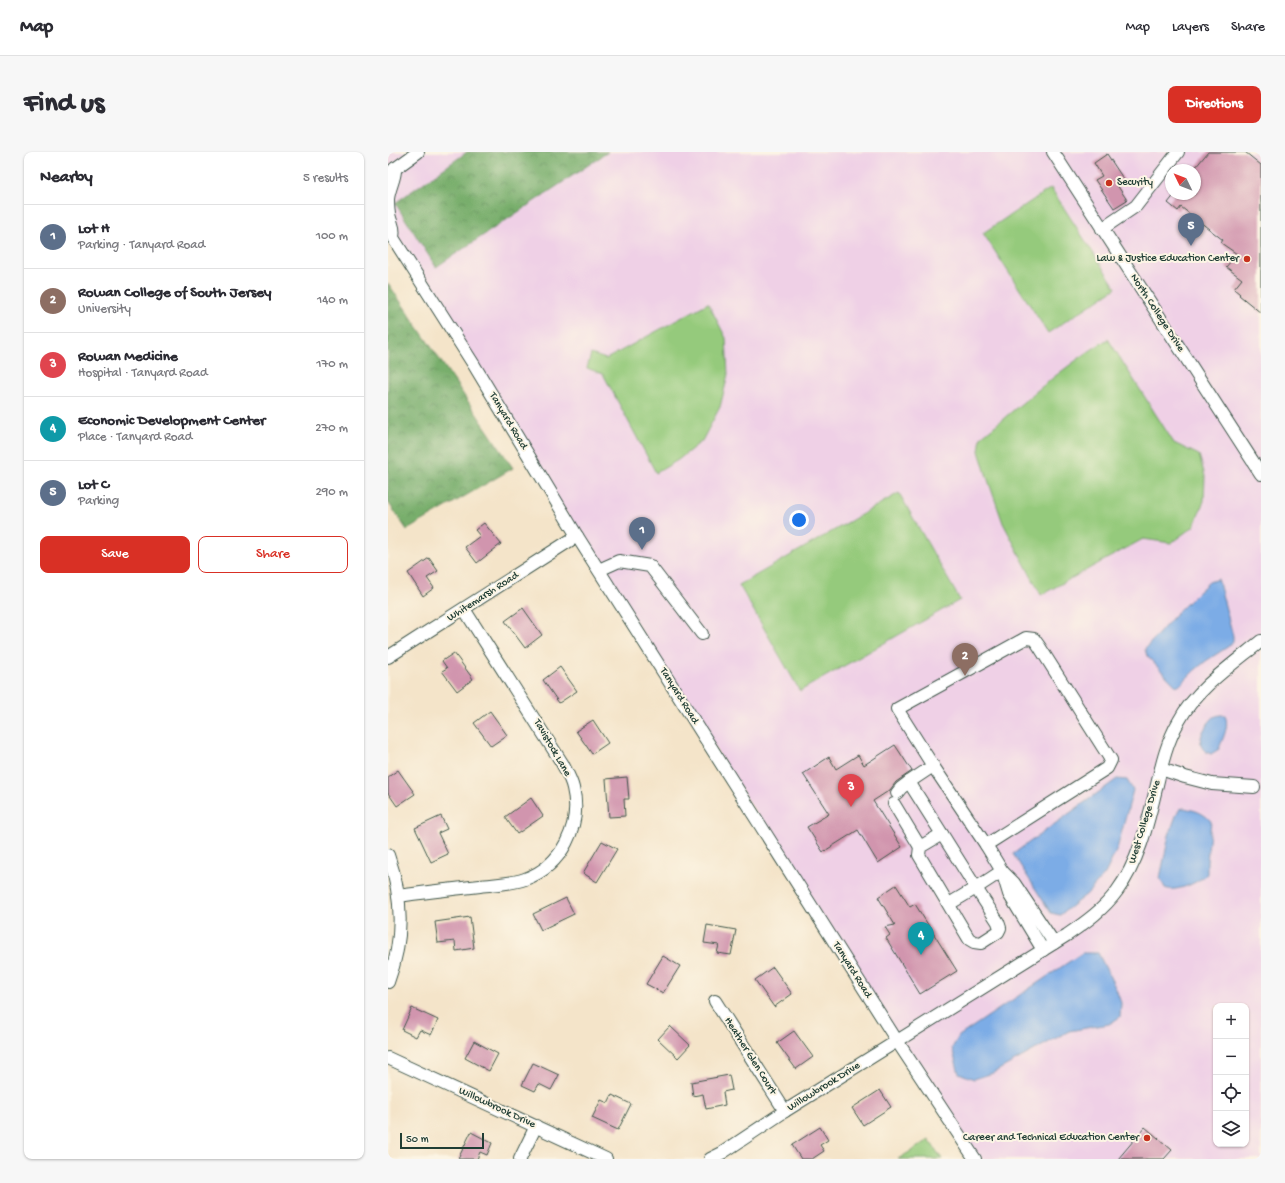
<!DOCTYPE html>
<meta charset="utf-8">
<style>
:root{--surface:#fff;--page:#f7f7f7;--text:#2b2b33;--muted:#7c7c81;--line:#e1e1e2;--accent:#d93025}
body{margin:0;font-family:"Gochi Hand",sans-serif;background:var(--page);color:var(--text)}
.controls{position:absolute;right:12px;bottom:12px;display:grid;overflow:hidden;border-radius:8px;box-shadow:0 1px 3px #0004}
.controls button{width:36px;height:36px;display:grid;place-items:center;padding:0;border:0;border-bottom:1px solid var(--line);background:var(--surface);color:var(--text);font:20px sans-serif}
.compass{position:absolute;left:777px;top:12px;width:36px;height:36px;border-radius:50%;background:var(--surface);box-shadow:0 1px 3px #0004;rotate:313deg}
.scale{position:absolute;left:12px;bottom:10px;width:84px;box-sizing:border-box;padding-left:4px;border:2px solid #1f3d34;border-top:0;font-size:11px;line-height:14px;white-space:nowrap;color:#1f3d34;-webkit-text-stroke:3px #fcf5e5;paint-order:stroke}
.you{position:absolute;left:411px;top:368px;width:14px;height:14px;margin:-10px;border:3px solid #fff;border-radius:50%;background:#1a73e8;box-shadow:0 0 0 6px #1a73e833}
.badge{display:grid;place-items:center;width:26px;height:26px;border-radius:50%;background:var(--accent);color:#fff;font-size:13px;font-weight:700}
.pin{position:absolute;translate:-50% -33px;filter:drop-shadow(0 1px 2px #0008)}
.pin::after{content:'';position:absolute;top:21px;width:14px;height:12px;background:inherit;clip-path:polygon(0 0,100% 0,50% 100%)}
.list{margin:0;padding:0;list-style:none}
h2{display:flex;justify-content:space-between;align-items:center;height:52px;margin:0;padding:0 16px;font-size:17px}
h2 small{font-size:13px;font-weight:400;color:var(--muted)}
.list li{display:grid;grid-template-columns:26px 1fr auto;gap:12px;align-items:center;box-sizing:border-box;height:64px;padding:0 16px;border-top:1px solid var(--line)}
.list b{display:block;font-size:15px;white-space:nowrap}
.list p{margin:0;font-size:13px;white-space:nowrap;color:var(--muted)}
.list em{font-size:13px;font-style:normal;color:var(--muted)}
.actions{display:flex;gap:8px;padding:12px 16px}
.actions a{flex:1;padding:9px 0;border:1px solid var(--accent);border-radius:8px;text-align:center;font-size:14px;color:var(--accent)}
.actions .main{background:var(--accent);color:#fff}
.icon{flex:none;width:22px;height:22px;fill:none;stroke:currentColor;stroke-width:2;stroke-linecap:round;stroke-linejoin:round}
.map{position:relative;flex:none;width:873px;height:1007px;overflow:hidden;border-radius:8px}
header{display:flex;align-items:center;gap:24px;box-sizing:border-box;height:56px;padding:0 20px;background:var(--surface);border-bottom:1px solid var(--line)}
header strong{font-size:19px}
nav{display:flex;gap:22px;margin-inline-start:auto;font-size:14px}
.intro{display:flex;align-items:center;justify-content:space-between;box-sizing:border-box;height:96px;padding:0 24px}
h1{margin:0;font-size:28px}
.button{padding:10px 18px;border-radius:8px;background:var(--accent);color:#fff;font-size:14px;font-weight:700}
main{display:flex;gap:24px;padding:0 24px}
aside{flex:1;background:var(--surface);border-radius:8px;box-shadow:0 1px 3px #0004}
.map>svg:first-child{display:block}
.built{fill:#efd0e6;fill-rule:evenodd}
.green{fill:#95ca7c;stroke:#5a8458}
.forest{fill:url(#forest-crowns);stroke:#4c7650}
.water{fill:#7cace6;stroke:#4e748d}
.building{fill:#d195ae}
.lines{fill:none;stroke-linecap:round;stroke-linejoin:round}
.minor-casing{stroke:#3f564a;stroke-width:14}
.minor{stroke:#fff;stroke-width:12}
.poi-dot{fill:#c8321e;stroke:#fcf5e5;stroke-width:1.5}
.labels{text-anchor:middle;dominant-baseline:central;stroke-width:4;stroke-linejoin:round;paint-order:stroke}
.poi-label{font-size:11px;fill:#1f3d34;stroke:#fcf5e5;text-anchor:end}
.street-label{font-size:11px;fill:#1f3d34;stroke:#fcf5e5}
</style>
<header>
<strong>Map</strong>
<nav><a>Map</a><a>Layers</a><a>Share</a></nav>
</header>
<div class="intro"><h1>Find us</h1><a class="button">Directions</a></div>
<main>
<aside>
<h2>Nearby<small>5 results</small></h2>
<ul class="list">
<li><span class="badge" style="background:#5c6f8a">1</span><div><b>Lot H</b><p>Parking · Tanyard Road</p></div><em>100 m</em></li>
<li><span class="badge" style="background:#8d6e63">2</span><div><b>Rowan College of South Jersey</b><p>University</p></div><em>140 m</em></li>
<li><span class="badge" style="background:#e0444e">3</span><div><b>Rowan Medicine</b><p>Hospital · Tanyard Road</p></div><em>170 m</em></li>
<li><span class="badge" style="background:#0f9aa8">4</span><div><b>Economic Development Center</b><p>Place · Tanyard Road</p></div><em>270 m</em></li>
<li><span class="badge" style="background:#5c6f8a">5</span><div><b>Lot C</b><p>Parking</p></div><em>290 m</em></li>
</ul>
<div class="actions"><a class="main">Save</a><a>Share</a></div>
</aside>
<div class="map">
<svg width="873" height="1007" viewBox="0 0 873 1007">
<defs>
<pattern id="forest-crowns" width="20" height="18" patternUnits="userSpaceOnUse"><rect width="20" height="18" fill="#78ae6c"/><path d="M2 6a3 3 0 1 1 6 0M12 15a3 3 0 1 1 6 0" fill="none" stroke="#628f5a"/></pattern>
</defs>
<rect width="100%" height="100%" fill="#fcf5e5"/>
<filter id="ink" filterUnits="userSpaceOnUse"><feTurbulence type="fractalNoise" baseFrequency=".025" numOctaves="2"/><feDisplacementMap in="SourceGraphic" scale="8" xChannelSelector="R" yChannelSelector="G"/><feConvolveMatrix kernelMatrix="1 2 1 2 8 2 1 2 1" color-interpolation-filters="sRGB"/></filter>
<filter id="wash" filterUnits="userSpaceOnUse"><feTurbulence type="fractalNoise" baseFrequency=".012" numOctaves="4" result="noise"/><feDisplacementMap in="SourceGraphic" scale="16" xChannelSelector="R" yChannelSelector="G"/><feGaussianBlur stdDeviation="0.9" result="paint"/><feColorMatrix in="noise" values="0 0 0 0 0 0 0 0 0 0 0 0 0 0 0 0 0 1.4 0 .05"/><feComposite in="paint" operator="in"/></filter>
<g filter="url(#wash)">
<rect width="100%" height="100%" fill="#f4e4c9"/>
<!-- built -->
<path class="built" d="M0,0H873V1007H587L0,79ZM783,18H807V42H783ZM828,854H858V992H828Z"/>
<!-- green -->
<g class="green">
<polygon points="663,36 728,136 660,181 595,81"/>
<polygon points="320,151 338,186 340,223 332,255 314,289 290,308 268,321 215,222 199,216 203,202 218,207"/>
<path d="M720,187L786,291L811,303L817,324L816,349L806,374L783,391L755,387L653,443L615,371L599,325L591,299L593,285C634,252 674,215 720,187Z"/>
<polygon points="511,341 572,448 412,539 351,433"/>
<polygon points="541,988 554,1007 510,1007"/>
</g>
<!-- forest -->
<g class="forest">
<polygon points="79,0 220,0 48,115 7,51"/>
<polygon points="0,131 125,316 19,378 0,350"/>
</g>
<!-- water -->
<g class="water">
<polygon points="830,427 845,484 845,489 841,494 818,509 807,518 791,534 787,533 759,504 757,497 788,462 807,443 821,430"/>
<path d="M834,563H837C842,575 834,587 831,597L823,602C805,596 814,578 823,568C826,564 830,563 834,563Z"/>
<polygon points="729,627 739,628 745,638 729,697 717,722 699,742 672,763 663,761 625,702"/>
<path d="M796,656C809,659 814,660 823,669L819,710V722C811,730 788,741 777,736L772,726L781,683L789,661L792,657Z"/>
<polygon points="694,801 710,801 728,837 733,851 732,865 721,872 681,879 605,921 586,927 571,921 564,896 571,884"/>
</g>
<g id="blocks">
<!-- building -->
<g class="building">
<polygon points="820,0 857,0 873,13 873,161 851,143 852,142 846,137 854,127 838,115 849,102 833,91 835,88 793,55 790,59 780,51 787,42 807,42 807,16"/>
<polygon points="719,2 736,28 729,33 739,48 726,56 707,28 714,24 706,11"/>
<polygon points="96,371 113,392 89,411 77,395 92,384 87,378"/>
<polygon points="41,406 50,419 39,426 46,436 35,444 20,421"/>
<polygon points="135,456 154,483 137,496 117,469"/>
<polygon points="66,501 85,527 69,539 54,519 59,516 54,509"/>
<polygon points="172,515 189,539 171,551 155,528"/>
<polygon points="102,559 119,583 103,594 86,571"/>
<polygon points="205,568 220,591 204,602 188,579"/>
<polygon points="507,593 524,619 508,630 502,638 485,649 514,695 490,711 470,678 435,700 419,675 441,662 415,622 441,605 448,617 470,603 476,613"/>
<polygon points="10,618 27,642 9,654 0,641 0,625"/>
<polygon points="239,625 241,647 236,647 237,664 221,665 218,627"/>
<polygon points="143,646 155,664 129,682 117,665"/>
<polygon points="53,664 59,677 50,681 60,702 43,710 27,676"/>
<polygon points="214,689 229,697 209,730 195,721"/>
<polygon points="508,733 522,755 527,752 569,819 532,842 498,786 502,783 497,775 507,773 490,745"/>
<polygon points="178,746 186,762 153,778 145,762"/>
<polygon points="82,765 86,796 68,799 67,789 50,791 47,770"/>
<polygon points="319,773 348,778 343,803 329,801 331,793 316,791"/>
<polygon points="275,804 292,814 275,841 258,832"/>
<polygon points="385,815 404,842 386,855 367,828"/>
<polygon points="24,856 50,868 43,883 32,878 28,885 14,878"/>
<polygon points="282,874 302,893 290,906 270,887"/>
<polygon points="406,879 425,905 408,917 389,891"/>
<polygon points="86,889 110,902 101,919 77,906"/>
<polygon points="145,911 171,923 163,938 151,932 147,939 134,933"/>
<polygon points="341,923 344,938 335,940 337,953 318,957 315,942 305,944 303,930"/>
<polygon points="492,938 503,955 475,973 464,956"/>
<polygon points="224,943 243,952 230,978 204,966 213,948 220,951"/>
<polygon points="432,975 440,988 432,993 436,999 424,1007 413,1007 404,993"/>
<polygon points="757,975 784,998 776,1007 730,1007"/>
<polygon points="83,980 104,991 99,1003 92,1000 89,1007 70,1007"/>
</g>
</g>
</g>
<g filter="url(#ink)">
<use href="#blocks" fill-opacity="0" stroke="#3f564a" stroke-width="1"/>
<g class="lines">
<defs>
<g id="minor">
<polyline points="665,0 873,322"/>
<polyline points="1,21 30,0"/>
<polyline points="714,77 748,54 790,0"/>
<polyline points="0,78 86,213 189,384 509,889 587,1007"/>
<path d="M5,84C7,77 4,73 2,66C0,60 0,53 0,47C1,36 8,25 7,16"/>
<polyline points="211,418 231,409 262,414 314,482"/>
<polygon points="638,486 646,487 651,494 723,608 719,616 598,693 614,719 588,736 610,770 612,776 610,780 593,791 586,790 581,787 531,703 532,695 554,682 521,630 545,614 509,557"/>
<polyline points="0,505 189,384"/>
<polyline points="545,614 598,693"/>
<polyline points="773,617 797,625 824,632 866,635"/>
<polyline points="509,641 513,636 521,630"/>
<polyline points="506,652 532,695"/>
<polyline points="554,682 588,736 561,752"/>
<path d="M0,703C15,745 16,788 0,830"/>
<path d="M10,744C38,740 65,737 92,734C107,732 123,732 137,727C174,714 194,673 185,636C183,627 178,619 174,611L76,457"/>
<polyline points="655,798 621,742 614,719 626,731 666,791"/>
<polyline points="327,849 397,959"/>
<polyline points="0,906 218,1007"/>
<polyline points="132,1007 148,974"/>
<path d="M322,1007L334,1001L397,959L679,783C698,770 716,757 729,739C750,711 759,674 767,641C773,616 778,591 791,569C808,537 845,512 873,489"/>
</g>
</defs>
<!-- minor casing -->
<use href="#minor" class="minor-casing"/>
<!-- minor -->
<use href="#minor" class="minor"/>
</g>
</g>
<!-- markers -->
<g class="poi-dot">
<circle cx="721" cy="31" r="4"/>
<circle cx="859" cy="107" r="4"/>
<circle cx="759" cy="986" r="4"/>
</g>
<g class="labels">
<!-- poi labels -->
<g class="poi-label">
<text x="729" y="31" text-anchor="start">Security</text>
<text x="851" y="107">Law &amp; Justice Education Center</text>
<text x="751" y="986">Career and Technical Education Center</text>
</g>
<!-- street labels -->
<g class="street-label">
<text transform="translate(769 161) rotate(57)">North College Drive</text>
<text transform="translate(120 269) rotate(59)">Tanyard Road</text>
<text transform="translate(95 445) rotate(-33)">Whitemarsh Road</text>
<text transform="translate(291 544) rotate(58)">Tanyard Road</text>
<text transform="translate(164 596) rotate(60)">Tavistock Lane</text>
<text transform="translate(757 670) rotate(-73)">West College Drive</text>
<text transform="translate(464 818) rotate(58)">Tanyard Road</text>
<text transform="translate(362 904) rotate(58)">Heather Glen Court</text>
<text transform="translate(436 935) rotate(-32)">Willowbrook Drive</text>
<text transform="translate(109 956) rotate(25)">Willowbrook Drive</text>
</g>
</g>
</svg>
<div class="controls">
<button>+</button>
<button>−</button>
<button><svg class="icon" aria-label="locate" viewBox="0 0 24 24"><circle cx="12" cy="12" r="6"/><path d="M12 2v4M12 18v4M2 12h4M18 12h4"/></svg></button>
<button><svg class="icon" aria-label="layers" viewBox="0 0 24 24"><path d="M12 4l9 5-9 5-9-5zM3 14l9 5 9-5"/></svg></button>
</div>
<svg class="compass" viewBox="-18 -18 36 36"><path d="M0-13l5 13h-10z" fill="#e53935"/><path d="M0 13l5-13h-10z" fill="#7c7c81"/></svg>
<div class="scale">50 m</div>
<div class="you"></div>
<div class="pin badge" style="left:254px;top:398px;background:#5c6f8a">1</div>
<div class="pin badge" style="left:577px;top:524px;background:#8d6e63">2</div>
<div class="pin badge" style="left:463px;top:655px;background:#e0444e">3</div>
<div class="pin badge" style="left:533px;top:803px;background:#0f9aa8">4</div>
<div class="pin badge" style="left:803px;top:94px;background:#5c6f8a">5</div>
</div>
</main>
